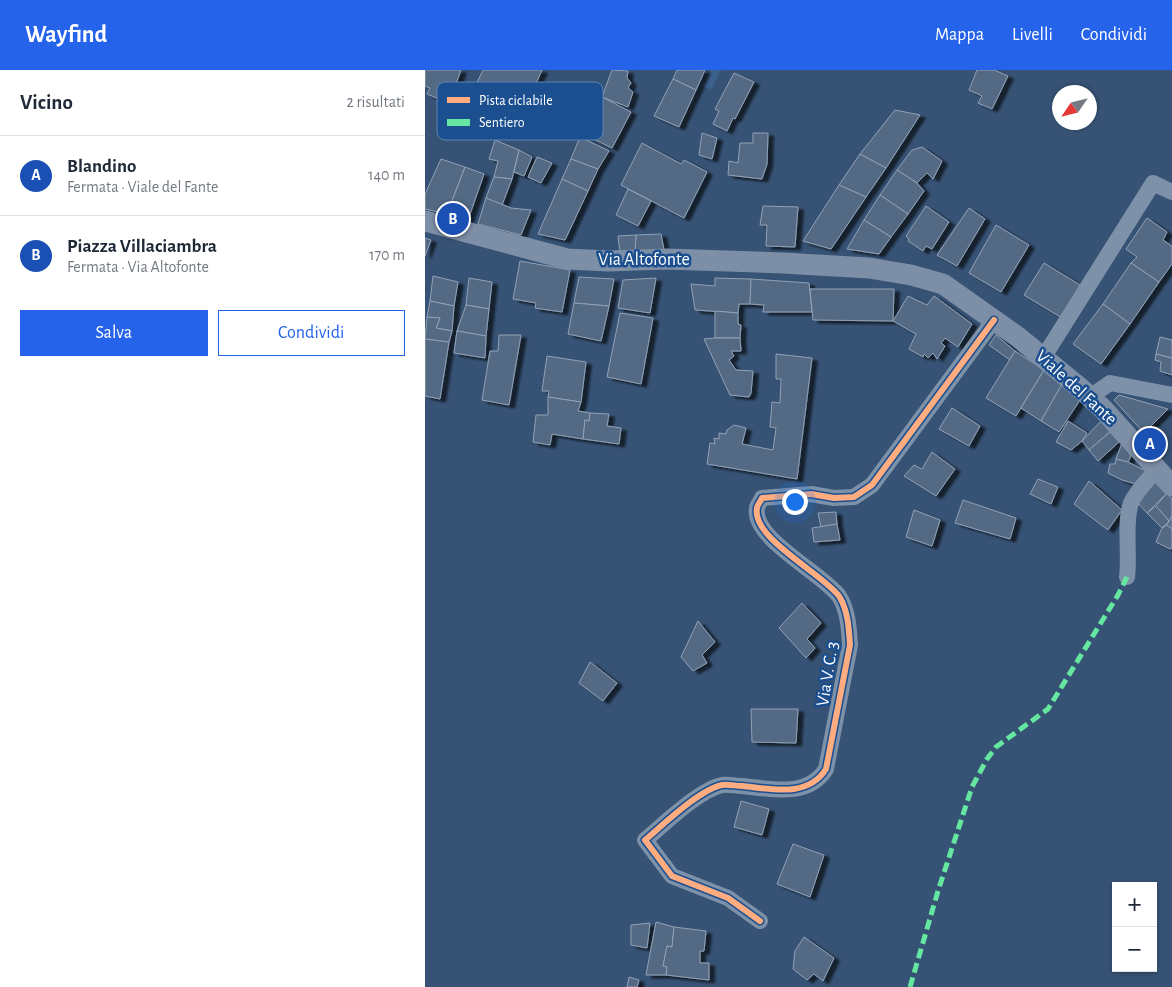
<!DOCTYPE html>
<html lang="it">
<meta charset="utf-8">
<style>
:root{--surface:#fff;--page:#f2f2f3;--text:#1f2937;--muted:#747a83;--line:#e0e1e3;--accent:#2563eb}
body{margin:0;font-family:"Alegreya Sans",sans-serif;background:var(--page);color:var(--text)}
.controls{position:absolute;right:15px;bottom:15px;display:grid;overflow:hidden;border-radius:0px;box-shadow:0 1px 4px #0004}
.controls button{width:45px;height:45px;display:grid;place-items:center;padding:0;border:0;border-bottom:1px solid var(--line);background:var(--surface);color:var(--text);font:25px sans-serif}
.compass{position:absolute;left:627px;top:15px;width:45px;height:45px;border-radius:50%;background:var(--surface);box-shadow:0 1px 4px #0004;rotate:235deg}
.you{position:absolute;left:369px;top:431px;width:18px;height:18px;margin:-12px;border:4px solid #fff;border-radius:50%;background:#1a73e8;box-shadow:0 0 0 8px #1a73e833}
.badge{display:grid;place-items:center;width:32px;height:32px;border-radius:50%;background:var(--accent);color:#fff;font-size:16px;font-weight:700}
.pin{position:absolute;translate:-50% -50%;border:2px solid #fff;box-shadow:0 1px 5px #0006}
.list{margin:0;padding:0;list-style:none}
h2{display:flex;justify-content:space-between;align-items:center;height:65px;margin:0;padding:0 20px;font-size:21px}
h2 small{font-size:16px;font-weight:400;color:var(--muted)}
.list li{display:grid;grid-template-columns:32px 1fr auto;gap:15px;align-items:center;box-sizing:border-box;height:80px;padding:0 20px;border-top:1px solid var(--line)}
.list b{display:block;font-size:19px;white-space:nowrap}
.list p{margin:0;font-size:16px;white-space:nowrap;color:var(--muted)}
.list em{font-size:16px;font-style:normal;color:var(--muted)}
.actions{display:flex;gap:10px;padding:15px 20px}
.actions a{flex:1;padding:11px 0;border:1px solid var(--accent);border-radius:0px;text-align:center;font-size:18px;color:var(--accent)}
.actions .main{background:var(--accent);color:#fff}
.map{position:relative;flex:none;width:747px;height:917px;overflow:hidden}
header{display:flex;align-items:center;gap:30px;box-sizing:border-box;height:70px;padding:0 25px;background:var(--accent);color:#fff}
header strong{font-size:24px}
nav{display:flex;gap:28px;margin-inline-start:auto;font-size:18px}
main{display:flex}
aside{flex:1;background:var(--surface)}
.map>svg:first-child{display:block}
.water{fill:#3b618d}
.building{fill:#526984;stroke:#92a2b6;filter:url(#shadow)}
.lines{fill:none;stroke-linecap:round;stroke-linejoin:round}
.minor{stroke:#7d92a8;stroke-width:16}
.major{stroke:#7d8ea7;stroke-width:21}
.quiet{stroke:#66e7a1;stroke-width:5;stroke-dasharray:10 5;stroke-linecap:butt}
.cycleway-casing{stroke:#1b4f8f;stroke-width:9}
.cycleway{stroke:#ffac80;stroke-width:6}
.labels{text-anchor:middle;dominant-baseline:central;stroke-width:5;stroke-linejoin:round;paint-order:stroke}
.street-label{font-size:18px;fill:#fff;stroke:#1b4f8f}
.key{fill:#1b4f8f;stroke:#5f84b1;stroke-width:1}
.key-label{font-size:14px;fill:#fff}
</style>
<header>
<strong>Wayfind</strong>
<nav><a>Mappa</a><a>Livelli</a><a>Condividi</a></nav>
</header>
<main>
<aside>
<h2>Vicino<small>2 risultati</small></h2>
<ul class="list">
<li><span class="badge" style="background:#1a4fb4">A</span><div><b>Blandino</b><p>Fermata · Viale del Fante</p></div><em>140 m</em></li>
<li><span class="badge" style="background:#1a4fb4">B</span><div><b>Piazza Villaciambra</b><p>Fermata · Via Altofonte</p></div><em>170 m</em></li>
</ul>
<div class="actions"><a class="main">Salva</a><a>Condividi</a></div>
</aside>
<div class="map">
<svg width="747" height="917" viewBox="0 0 747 917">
<defs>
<filter id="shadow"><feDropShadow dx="5.5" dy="3" stdDeviation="1" flood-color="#0009"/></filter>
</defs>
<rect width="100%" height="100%" fill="#365274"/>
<!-- water -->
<polygon class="water" points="286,0 296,0 286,20 279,17 277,14 280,12"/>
<!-- building -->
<g class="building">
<polygon points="0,0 36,0 26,28 15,24 14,29 2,24 5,18 0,16"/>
<polygon points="58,0 117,0 98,43 48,21"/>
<polygon points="187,0 203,1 202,8 206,13 203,18 208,22 203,37 177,27"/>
<polygon points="252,0 280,0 271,20 248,9"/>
<polygon points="552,0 569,0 583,6 567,39 553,33 557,26 544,20"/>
<polygon points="309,3 329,12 310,49 308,48 302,61 288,54 294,41 290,39"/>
<polygon points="248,9 271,20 254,57 229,46"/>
<polygon points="177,27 206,42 187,78 158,64"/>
<polygon points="470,40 495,45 461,98 435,84"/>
<polygon points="277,63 292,68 287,89 274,85"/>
<polygon points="328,63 343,63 342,94 337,109 303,105 304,91 313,93 315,73 328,73"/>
<polygon points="155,67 184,81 173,99 146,89"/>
<polygon points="70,70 94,80 87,109 69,107 73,91 64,89"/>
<polygon points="217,73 256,94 259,90 282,102 259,148 196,115"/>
<polygon points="497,77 517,91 508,109 502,103 492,113 472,100 487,80"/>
<polygon points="94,80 107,87 99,106 89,102"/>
<polygon points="435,84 461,98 441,127 414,115"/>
<polygon points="112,87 127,93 116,113 103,107"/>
<polygon points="16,89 40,97 22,144 0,139 0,124"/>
<polygon points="146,89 173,99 163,121 137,109"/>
<polygon points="40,97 59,104 43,150 22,144"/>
<polygon points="472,100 492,113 499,121 483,144 455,125"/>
<polygon points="69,107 87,109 77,135 61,128"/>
<polygon points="137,109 163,121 140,170 113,164"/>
<polygon points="414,115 441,127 406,179 378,171"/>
<polygon points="203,119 226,131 213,156 191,145"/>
<polygon points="455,125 483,144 466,167 439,150"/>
<polygon points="61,128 86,138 106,140 96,165 53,154"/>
<polygon points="338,136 373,137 370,177 341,176 342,155 335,155"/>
<polygon points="501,136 524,152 507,179 501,176 498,181 483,171 484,169 481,166"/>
<polygon points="544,138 560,149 532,196 512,185"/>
<polygon points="722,148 742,162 738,170 747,176 747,194 734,212 706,193 712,187 701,179"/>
<polygon points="439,150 466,167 454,184 422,179"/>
<polygon points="571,155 604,175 576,222 544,203"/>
<polygon points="236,164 239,180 210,181 211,165"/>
<polygon points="211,165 210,181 195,183 193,166"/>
<polygon points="0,168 6,170 0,186"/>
<polygon points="95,191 145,200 137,242 110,238 111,233 88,229"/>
<polygon points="619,193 655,215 637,248 599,225"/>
<polygon points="706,193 734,212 705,254 678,234"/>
<polygon points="8,206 33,212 29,236 5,231"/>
<polygon points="154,207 189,209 184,236 149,233"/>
<polygon points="44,208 67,212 64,239 41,235"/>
<polygon points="231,208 225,243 193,238 198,210"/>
<polygon points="290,208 326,209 325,234 314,234 313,243 270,240 266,214 290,216"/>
<polygon points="326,209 384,213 387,242 338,242 339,235 325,234"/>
<polygon points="385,219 469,219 468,251 388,250"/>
<polygon points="483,226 502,235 509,226 547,254 533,277 520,268 516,273 520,276 512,289 508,283 503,288 499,284 498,287 484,279 491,264 468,251"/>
<polygon points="5,231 29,236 27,261 11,258 15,248 2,247"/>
<polygon points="149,233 184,236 176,271 143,264"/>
<polygon points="678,234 705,254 676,294 648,274"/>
<polygon points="41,235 64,239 61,266 32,261"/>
<polygon points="290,241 313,243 313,254 316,255 315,268 290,268"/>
<polygon points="195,243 228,248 216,314 182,307"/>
<polygon points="2,247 15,248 11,258 27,261 24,272 0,269"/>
<polygon points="32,261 61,266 60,288 29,283"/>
<polygon points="74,265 96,265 84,335 57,330 65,281 73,281"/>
<polygon points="571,265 590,281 585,290 564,275"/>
<polygon points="735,267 747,270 747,288 731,284"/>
<polygon points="290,268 315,268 316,281 306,281 309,286 304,290 311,300 328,301 326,323 324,327 305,325 279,269"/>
<polygon points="0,269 24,272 15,329 0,326"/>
<polygon points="590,281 619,300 591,346 561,328"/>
<polygon points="351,284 387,288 372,409 282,394 285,373 290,374 289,368 294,369 294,363 301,364 302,360 309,355 321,358 317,374 348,380 351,358 345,357 347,332 355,333 356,309 351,309"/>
<polygon points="731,284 747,288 747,305 735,301 736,292 730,290"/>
<polygon points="122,286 161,292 156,332 123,327 124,321 117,321"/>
<polygon points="619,300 637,314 616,351 596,338"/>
<polygon points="637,314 655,330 634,362 616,351"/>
<polygon points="694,325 743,339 719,363 689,330"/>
<polygon points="123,327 156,332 153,341 165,343 164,351 160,350 158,369 127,364 125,375 108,372 111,345 123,345"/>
<polygon points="527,338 555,356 544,376 514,359"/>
<polygon points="165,343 184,344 182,356 196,358 194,374 158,369 160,350 164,351"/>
<polygon points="643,351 662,363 657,371 646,380 631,372"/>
<polygon points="676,351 685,362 664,380 657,371"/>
<polygon points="685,362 694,372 673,391 664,380"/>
<polygon points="697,373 706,386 703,392 691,389"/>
<polygon points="507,382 530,399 511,426 479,406 489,395 497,399"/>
<polygon points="691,389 703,392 721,401 714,415 697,410 683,403 685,394 690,394"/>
<polygon points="613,409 633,417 626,434 605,424"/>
<polygon points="730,409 742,423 722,443 712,432"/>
<polygon points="664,411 697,440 683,460 649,434"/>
<polygon points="742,423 747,429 747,446 744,451 731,436"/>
<polygon points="538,430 591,448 585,469 530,453"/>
<polygon points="731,436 744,451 737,458 722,443"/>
<polygon points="489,440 515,450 507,476 481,467"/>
<polygon points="411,442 412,454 396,457 393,443"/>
<polygon points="747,446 747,459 742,455"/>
<polygon points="412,454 415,470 389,472 387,458"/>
<polygon points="742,455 747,459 747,478 745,479 731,472 737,458"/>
<polygon points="377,533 396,553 382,569 390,578 381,588 354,558"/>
<polygon points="273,551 290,572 277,585 282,593 268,601 256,587"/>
<polygon points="165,592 192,613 178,631 154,613"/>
<polygon points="326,639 373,639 371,673 327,672"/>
<polygon points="316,731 344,739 337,765 309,757"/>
<polygon points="368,774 399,785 385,827 352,814"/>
<polygon points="231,852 249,857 247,877 242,876 238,896 242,897 241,905 221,905"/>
<polygon points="225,853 222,878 206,875 206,855"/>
<polygon points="249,857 281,861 279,881 275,881 275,893 284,893 284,910 241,905 242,897 238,896 242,876 247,877"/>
<polygon points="379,867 409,888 398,911 389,904 382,910 368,899 370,881"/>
<polygon points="204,907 214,910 212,917 202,917"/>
</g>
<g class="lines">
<!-- minor -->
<g class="minor">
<polyline points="618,288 728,113 747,122"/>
<polyline points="665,327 685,313 747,325"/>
<path d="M702,507C705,485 699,452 706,433C711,421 724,409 732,399"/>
<path d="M335,851L303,828L247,806L220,770C239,754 274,720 297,715C303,714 311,716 317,716C346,719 383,728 401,699L425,575C424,559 423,540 414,526C397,503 326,468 332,438C332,435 336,431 337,428L386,424L409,428L429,427L447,415L569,250"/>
</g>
<!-- major -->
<polyline class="major" points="0,151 142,189 183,191 242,189 358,193 444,198 486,205 518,214 593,267 654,317 679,340 747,416"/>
<!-- quiet -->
<polyline class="quiet" points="485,917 513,821 547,717 562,689 571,677 623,639 693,525 702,507"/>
<defs>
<path id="cycleway" d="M335,851L303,828L247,806L220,770C239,754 274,720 297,715C303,714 311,716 317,716C346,719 383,728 401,699L425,575C424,559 423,540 414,526C397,503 326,468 332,438C332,435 336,431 337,428L386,424L409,428L429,427L447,415L569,250"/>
</defs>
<!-- cycleway casing -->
<use href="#cycleway" class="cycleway-casing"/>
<!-- cycleway -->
<use href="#cycleway" class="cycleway"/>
</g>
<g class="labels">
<!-- street labels -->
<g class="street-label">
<text x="219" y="190">Via Altofonte</text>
<text transform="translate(651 318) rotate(42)">Viale del Fante</text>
<text transform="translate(403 604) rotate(-81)">Via V. C. 3</text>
</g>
</g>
<!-- legend -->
<rect x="12" y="12" width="166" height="58" rx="8" class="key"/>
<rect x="22" y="27" width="23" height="6" fill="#ffac80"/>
<rect x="22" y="49" width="23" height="7" fill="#66e7a1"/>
<g class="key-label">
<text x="54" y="35">Pista ciclabile</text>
<text x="54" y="57">Sentiero</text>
</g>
</svg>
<div class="controls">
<button>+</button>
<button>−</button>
</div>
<svg class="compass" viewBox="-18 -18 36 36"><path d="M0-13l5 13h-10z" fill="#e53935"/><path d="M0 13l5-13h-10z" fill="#747a83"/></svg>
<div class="you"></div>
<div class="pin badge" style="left:725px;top:374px;background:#1a4fb4">A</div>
<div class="pin badge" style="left:28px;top:149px;background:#1a4fb4">B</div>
</div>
</main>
